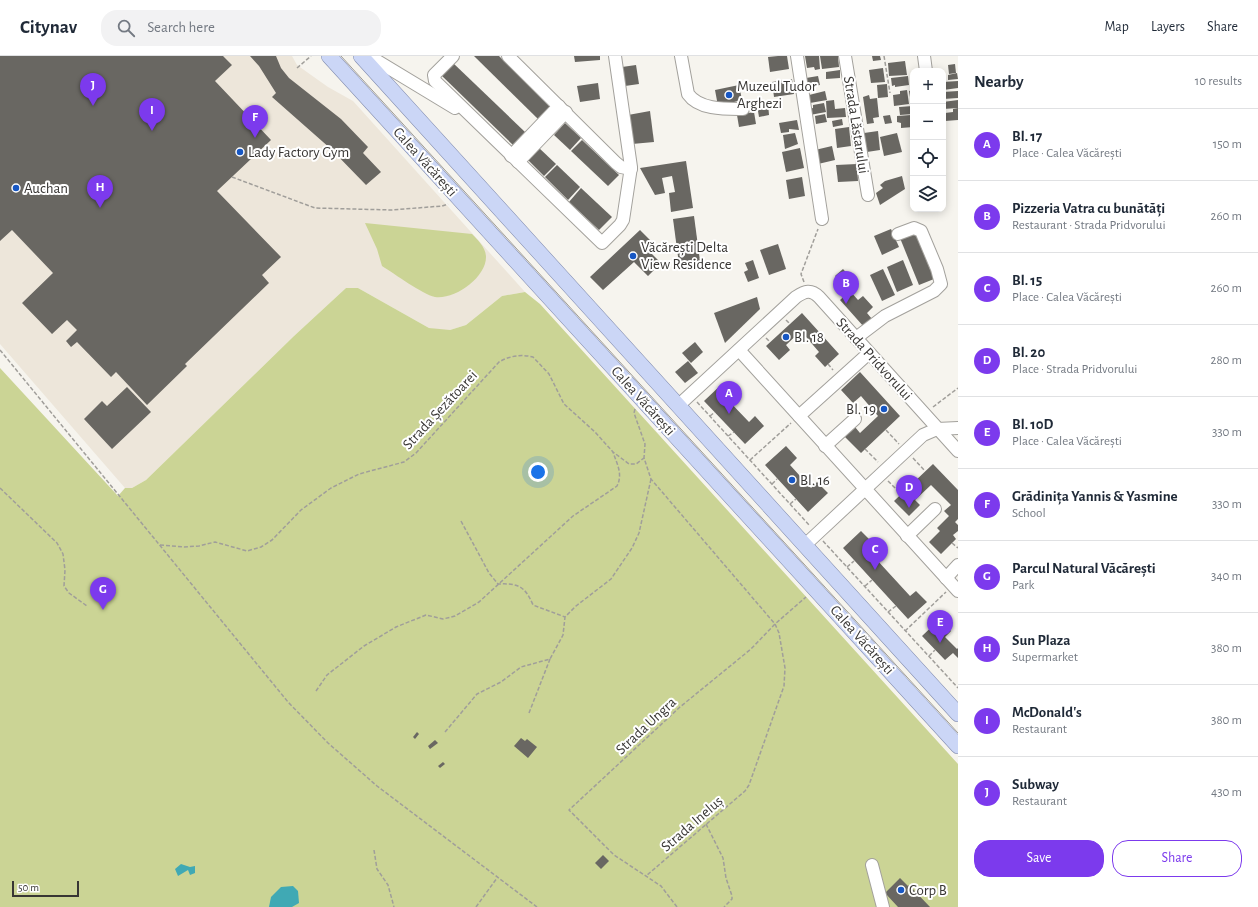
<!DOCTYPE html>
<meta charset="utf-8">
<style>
:root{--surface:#fff;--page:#f2f2f3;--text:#1f2937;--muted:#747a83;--line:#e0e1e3;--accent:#7c3aed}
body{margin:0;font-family:"Alegreya Sans",sans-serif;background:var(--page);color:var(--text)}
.controls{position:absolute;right:12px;top:12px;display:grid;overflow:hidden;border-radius:8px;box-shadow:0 2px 10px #0003}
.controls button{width:36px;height:36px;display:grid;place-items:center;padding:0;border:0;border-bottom:1px solid var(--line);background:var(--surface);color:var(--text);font:20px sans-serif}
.scale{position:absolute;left:12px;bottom:10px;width:67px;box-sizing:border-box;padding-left:4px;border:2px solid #383634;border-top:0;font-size:11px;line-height:14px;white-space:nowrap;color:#383634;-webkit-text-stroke:3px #fff;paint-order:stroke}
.you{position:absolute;left:538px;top:416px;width:14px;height:14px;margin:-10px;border:3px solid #fff;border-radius:50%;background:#1a73e8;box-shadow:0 0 0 6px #1a73e833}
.badge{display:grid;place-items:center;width:26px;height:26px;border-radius:50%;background:var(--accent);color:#fff;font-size:13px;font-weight:700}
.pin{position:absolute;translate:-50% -33px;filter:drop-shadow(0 1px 2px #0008)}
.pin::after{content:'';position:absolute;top:21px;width:14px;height:12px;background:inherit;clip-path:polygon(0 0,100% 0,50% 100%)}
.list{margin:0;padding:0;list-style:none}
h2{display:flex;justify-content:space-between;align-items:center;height:52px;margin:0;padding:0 16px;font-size:17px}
h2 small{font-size:13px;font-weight:400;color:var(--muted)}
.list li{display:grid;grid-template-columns:26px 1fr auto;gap:12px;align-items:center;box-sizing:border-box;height:72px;padding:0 16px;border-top:1px solid var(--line)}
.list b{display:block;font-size:15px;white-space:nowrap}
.list p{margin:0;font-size:13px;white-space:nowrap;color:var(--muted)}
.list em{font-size:13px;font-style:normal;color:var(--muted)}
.actions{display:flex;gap:8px;padding:12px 16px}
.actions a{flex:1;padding:9px 0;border:1px solid var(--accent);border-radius:16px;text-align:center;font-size:14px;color:var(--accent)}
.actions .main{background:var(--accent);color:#fff}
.icon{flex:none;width:22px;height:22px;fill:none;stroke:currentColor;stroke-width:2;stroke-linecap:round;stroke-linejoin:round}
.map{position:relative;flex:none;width:958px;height:851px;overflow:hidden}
header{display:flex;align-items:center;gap:24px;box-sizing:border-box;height:56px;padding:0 20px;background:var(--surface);border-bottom:1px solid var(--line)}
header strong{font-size:19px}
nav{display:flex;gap:22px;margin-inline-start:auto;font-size:14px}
.search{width:280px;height:36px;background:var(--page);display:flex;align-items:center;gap:10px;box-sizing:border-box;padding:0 14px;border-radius:16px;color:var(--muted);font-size:15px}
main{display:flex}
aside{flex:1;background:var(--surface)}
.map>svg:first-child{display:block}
.built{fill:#ede6da}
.green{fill:#cbd495}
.water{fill:#40a9b4}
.building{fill:#696762}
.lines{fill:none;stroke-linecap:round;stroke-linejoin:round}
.minor-casing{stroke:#a3a19c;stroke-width:14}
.major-casing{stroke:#818cae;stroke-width:16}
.path{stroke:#a09e9a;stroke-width:1.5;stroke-dasharray:4 2;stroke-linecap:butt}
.minor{stroke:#fff;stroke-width:12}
.major{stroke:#cbd6f6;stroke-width:15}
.tram{stroke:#9f9d98;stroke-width:1}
.poi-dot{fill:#1757c3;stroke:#fff;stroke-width:1.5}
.labels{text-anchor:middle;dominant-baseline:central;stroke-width:4;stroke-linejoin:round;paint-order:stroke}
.poi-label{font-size:15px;fill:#383634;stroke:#fff;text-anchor:start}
.street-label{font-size:15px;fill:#383634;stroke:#fff}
</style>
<header>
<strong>Citynav</strong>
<div class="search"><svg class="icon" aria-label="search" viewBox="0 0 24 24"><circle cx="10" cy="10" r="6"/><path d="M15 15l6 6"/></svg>Search here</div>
<nav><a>Map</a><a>Layers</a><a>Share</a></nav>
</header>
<main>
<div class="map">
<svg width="958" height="851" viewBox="0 0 958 851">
<rect width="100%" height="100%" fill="#f6f4ee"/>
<!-- built -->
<polygon class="built" points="0,0 292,0 297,9 328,31 353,45 525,236 502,240 466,269 450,274 440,274 429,272 358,232 346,232 294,280 146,424 132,432 125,432 0,288"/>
<!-- green -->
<g class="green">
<path d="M365,167L472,178C478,184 486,192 486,201C486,222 454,244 435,241C422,238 395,218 382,210L377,193Z"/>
<polygon points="346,232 358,232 429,272 450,274 466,269 502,240 525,236 540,248 958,708 958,851 0,851 0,312 118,440 125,432 132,432 146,424 294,280"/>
</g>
<!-- water -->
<g class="water">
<polygon points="181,808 190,811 195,810 195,817 190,819 188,814 178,820 175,813"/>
<polygon points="293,830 298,835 299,847 292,851 269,851 271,841 281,831"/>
</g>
<!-- building -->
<g class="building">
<polygon points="0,0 223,0 232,9 215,25 271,84 217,135 281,201 262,219 269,227 185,308 187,310 147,349 116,316 111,321 77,286 71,291 66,285 77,274 67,264 52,278 22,247 53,217 12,174 0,185"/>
<polygon points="250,0 276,0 281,12 289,22 341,63 368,91 363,97 381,116 366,129 331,93 272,41 276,37 259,10"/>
<polygon points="474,0 499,0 550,51 538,63"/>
<polygon points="574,0 600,0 600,4 575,6"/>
<polygon points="778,0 787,0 789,13 770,16 768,1"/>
<polygon points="805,0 819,0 820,13 815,14 814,11 807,12"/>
<polygon points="820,0 838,0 839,11 822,13"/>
<polygon points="872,0 880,0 881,4 873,5"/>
<polygon points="905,5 907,19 889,20 888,7"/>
<polygon points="452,6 525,76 513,89 440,18"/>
<polygon points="955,8 956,17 949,18 948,9"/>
<polygon points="636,9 639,28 625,30 622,11"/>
<polygon points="883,12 885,26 871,27 869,14"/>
<polygon points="840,14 840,22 826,23 826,16"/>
<polygon points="957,17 958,23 948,24 948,19"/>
<polygon points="818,20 820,29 807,31 806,22"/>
<polygon points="908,20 909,29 895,31 895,29 892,30 891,22"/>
<polygon points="792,23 794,38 774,41 772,26"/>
<polygon points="958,25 958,32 943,34 943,26"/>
<polygon points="598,27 600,43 580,46 577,30"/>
<polygon points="887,28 888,41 878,42 877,29"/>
<polygon points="739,29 742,44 718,50 715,34"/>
<polygon points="907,34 909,48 894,50 893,39 900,38 900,35"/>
<polygon points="913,34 913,47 911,47 909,35"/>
<polygon points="825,35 827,44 810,47 809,39"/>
<polygon points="958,35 958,42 943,43 943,36"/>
<polygon points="869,39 870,43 877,42 879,61 873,62 874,67 867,68 863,41"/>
<polygon points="834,44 835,53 845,52 846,61 827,62 826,45"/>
<polygon points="958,44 958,52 943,53 943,46"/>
<polygon points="824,47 826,56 810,59 809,53 813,52 813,49"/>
<polygon points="768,48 769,59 759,61 757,49"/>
<polygon points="913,50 913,58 900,59 899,51"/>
<polygon points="958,52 958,64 945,65 945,57 953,56 953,53"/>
<polygon points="650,55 654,86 632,88 628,59"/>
<polygon points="754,56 756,68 739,71 737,59"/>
<polygon points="825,58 827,66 816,68 815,60"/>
<polygon points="890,59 892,67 885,68 883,60"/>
<polygon points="911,59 913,61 913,71 901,72 901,67 897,66 897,60"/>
<polygon points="842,63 843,69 833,71 832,65"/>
<polygon points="797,64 799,74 789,73 789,76 781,77 779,67"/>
<polygon points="565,67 581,82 570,94 554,79"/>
<polygon points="849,71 851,90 837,92 835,73"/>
<polygon points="878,75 880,94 867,96 864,77"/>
<polygon points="795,77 798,88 785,93 783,79"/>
<polygon points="897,77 902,96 884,100 880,81"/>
<polygon points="582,84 619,119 608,130 571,95"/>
<polygon points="832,90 835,104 818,108 815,94"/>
<polygon points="538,91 556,108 544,120 527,103"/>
<polygon points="800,92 804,112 786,116 782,96"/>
<polygon points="686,105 693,152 671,156 669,137 675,136 672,120 662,122 665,137 655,139 640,112"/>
<polygon points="857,108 858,125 838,126 836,109"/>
<polygon points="557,109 580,131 568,144 545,121"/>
<polygon points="902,120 905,133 880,149 876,137 883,132 880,129 885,125"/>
<polygon points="802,121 805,140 789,143 786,124"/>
<polygon points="581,132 612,161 599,174 569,146"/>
<polygon points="694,160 700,205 679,208 673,163"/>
<polygon points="891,173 899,191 882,199 874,180"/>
<polygon points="640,174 653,187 647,193 661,207 648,220 634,206 603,234 590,221"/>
<polygon points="915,176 934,223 919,229 900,182"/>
<polygon points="778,188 786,213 769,219 760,194"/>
<polygon points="753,204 759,222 748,226 744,216 748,214 745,207"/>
<polygon points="903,204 913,229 897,236 887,211"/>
<polygon points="843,213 850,221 853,218 857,222 846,232 835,220"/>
<polygon points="883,213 895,239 882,245 870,219"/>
<polygon points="850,235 858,244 863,240 873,251 867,257 872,263 864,271 840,244"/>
<polygon points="757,241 760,253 725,287 714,257"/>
<polygon points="802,257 839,298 825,311 815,300 819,296 801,275 786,289 790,294 779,304 766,290"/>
<polygon points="695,286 703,296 691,307 682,297"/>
<polygon points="688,305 698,317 685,327 675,316"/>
<polygon points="860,316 900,360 861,397 845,381 855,371 860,377 878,360 861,340 853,347 841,334"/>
<polygon points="723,327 732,337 726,342 749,366 755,360 764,370 745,388 704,345"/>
<polygon points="127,331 151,356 112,393 84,363 102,345 107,350"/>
<polygon points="786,390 797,402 790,409 811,432 817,426 828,437 808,456 765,409"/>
<polygon points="933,408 958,434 958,463 955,466 958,469 958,475 953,479 956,483 941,498 929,486 940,475 937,472 949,460 944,455 951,449 931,429 915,444 920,449 909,460 894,445"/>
<polygon points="861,475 871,485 865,491 910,540 916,535 927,546 908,563 843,492"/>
<polygon points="940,563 951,575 945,581 957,593 958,592 958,602 953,597 945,604 922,580"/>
<polygon points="417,676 419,678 415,683 413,681"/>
<polygon points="521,682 525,685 527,683 537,691 528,702 514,690"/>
<polygon points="435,684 438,687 430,693 428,690"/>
<polygon points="443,706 445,708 440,712 438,710"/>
<polygon points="603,799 609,805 601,813 595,807"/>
<polygon points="900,822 908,830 909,829 930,851 898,851 885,837"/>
</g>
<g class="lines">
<defs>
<g id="minor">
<polyline points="369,0 455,52"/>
<polyline points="453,0 434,19 435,25 602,187 620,169 623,164 631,111 615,0"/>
<polyline points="508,0 616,107 621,111 631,113"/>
<path d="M681,0L688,38C699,54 726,53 743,53"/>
<polyline points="797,0 822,163"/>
<polyline points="845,0 868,139"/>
<polyline points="924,0 926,15"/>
<polyline points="511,100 559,50"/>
<polyline points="518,106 566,56"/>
<polyline points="856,282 885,260 934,235 941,228 937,213 921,175 914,172 898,178"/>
<polyline points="739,294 958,535"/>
<path d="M679,349L796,241C805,235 811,233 819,241L958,395"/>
<polyline points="799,360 869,297"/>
<polyline points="825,390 855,363"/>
<polyline points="907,480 935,453"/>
<polyline points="805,489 923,379 937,373 958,372"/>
<polyline points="946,522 958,509"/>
<polyline points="872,809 883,851"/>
</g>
<g id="major">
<polyline points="329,0 958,690"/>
<polyline points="361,0 958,658"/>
</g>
</defs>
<!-- minor casing -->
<use href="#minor" class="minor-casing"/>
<!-- major casing -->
<use href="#major" class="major-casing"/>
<!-- path -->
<g class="path">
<polyline points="884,0 890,37"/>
<polyline points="297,12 311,0"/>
<polyline points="232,121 315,152 392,154 442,150 448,148"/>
<polyline points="804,226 801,218 818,173"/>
<polyline points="786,264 790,268"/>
<polyline points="766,282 770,286"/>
<polyline points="0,294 288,646 328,687 377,730 537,851"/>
<polyline points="828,308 833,314"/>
<polyline points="697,346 810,470"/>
<polyline points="933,351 958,332"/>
<polyline points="635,353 634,357 645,388 644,402 651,423 775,568 779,577 785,612 784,630 749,729 745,735 646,820"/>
<polyline points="710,360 715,356"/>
<polyline points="886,374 899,388"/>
<polyline points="728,380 734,376"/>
<polyline points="865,393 878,406"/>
<polyline points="913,402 925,415"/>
<polyline points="750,404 791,367"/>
<polyline points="888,425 901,438"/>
<polyline points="772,428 777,423"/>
<polyline points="0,432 57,487 63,498 65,514 64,530 69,537 87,550"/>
<polyline points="790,448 796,443"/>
<path d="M461,465L489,517L498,528C518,527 525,530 533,549L565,561"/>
<polyline points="823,485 958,632"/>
<polyline points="952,487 958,492"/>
<path d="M160,489L184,491L199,490L215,486L247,495L261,491L272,484L301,454L331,432L359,418L404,406L416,397L499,306C509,300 521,298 533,301L549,318L564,348L595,376L613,396L629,408H636L644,402"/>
<polyline points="847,511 854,505"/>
<polyline points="865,530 872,524"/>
<polyline points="888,556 896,550"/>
<polyline points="905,575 946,536"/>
<polyline points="929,600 935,594"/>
<path d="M316,635L327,619L364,590L396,571L426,559L443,563L455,560L479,546L573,460L617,430C623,418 617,408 613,396"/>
<polyline points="529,657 550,603"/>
<polyline points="445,676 477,638 501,626 521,611 550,603 563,579 565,561 576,550 611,523 632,492 639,477 651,423"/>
<polyline points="706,768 723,802 726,822 732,840 732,843 724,851"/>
<polyline points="374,794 377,813 388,829 394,851"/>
<polyline points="476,851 497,822"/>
<polyline points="677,851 661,830 614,799 569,754 680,651 751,593 775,568 806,541"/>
</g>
<!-- minor -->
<use href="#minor" class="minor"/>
<!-- major -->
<use href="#major" class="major"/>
<!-- tram -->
<polyline class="tram" points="341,0 958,677"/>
</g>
<!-- markers -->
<g class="poi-dot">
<circle cx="729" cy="39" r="4"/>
<circle cx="240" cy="96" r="4"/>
<circle cx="16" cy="132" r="4"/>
<circle cx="633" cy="200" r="4"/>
<circle cx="786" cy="281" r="4"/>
<circle cx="884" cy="353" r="4"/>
<circle cx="792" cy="424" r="4"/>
<circle cx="901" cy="834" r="4"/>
</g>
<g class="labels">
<!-- poi labels -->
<g class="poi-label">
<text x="737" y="30">Muzeul Tudor<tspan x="737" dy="17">Arghezi</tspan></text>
<text x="248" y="96">Lady Factory Gym</text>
<text x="24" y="132">Auchan</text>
<text x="641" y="191">Văcărești Delta<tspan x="641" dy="17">View Residence</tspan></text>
<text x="794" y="281">Bl. 18</text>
<text x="876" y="353" text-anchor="end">Bl. 19</text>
<text x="800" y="424">Bl. 16</text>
<text x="909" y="834">Corp B</text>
</g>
<!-- street labels -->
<g class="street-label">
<text transform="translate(856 69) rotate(81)">Strada Lăstarului</text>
<text transform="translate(425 106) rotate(48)">Calea Văcărești</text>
<text transform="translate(874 303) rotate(48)">Strada Pridvorului</text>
<text transform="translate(643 345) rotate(48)">Calea Văcărești</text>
<text transform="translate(440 354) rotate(-47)">Strada Șezătoarei</text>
<text transform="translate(862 584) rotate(48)">Calea Văcărești</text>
<text transform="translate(646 670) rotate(-43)">Strada Ungra</text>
<text transform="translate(692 768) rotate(-41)">Strada Ineluș</text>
</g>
</g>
</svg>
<div class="controls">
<button>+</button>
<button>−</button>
<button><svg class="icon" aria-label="locate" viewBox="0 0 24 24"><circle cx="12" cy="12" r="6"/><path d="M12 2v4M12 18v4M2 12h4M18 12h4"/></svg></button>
<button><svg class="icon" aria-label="layers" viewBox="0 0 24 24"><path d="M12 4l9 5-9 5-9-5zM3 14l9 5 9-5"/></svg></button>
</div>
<div class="scale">50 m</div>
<div class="you"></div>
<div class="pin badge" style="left:729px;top:358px">A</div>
<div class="pin badge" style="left:846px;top:248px">B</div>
<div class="pin badge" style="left:875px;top:514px">C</div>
<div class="pin badge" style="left:909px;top:452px">D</div>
<div class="pin badge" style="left:940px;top:587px">E</div>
<div class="pin badge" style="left:255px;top:82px">F</div>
<div class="pin badge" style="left:103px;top:554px">G</div>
<div class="pin badge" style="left:100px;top:152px">H</div>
<div class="pin badge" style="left:152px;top:75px">I</div>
<div class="pin badge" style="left:93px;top:50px">J</div>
</div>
<aside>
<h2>Nearby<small>10 results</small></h2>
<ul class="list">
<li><span class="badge">A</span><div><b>Bl. 17</b><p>Place · Calea Văcărești</p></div><em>150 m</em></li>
<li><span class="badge">B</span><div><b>Pizzeria Vatra cu bunătăți</b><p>Restaurant · Strada Pridvorului</p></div><em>260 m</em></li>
<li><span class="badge">C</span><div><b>Bl. 15</b><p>Place · Calea Văcărești</p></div><em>260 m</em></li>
<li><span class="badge">D</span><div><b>Bl. 20</b><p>Place · Strada Pridvorului</p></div><em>280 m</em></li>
<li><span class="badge">E</span><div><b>Bl. 10D</b><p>Place · Calea Văcărești</p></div><em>330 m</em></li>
<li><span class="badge">F</span><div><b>Grădinița Yannis &amp; Yasmine</b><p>School</p></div><em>330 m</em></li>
<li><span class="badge">G</span><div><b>Parcul Natural Văcărești</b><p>Park</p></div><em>340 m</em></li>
<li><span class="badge">H</span><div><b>Sun Plaza</b><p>Supermarket</p></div><em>380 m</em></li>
<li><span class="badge">I</span><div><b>McDonald's</b><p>Restaurant</p></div><em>380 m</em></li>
<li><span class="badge">J</span><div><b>Subway</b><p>Restaurant</p></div><em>430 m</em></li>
</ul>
<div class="actions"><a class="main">Save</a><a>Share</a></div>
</aside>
</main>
